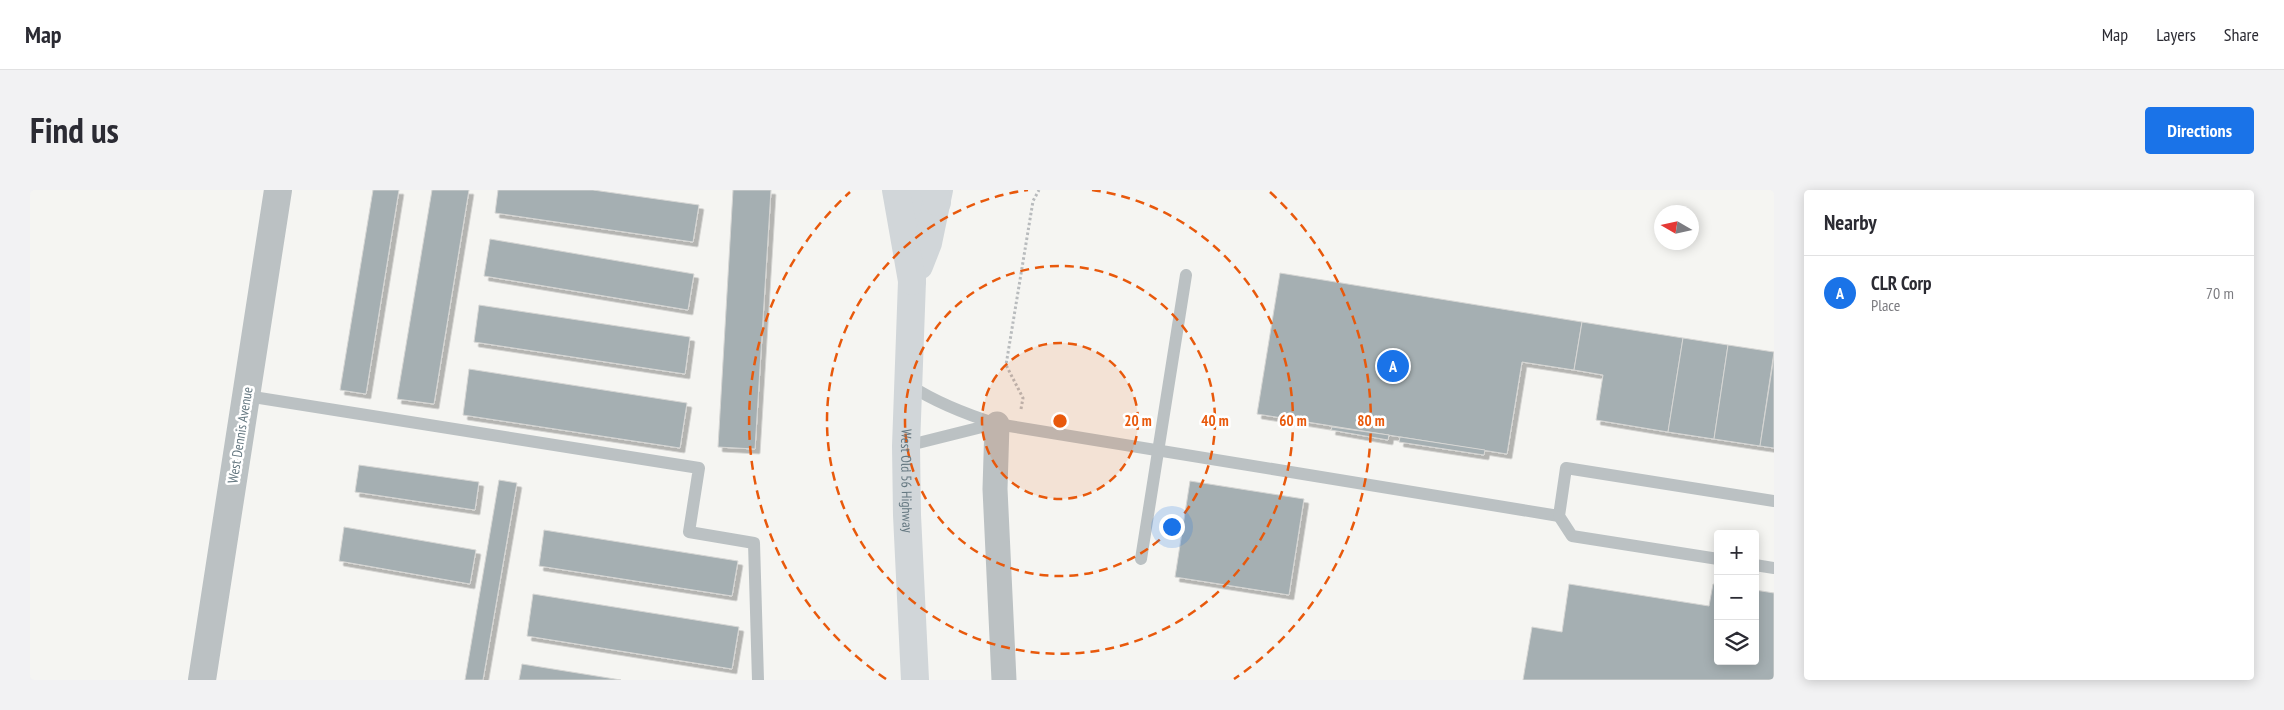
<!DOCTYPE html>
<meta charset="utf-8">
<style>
:root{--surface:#fff;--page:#f2f2f3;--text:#2b2b33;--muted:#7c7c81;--line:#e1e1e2;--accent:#1a73e8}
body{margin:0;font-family:"PT Sans Narrow",sans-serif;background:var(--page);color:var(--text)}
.controls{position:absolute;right:15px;bottom:15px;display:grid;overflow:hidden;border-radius:5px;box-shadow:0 2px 12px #0003}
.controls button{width:45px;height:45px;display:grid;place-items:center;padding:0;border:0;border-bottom:1px solid var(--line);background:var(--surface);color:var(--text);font:25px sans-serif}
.compass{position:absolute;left:1624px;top:15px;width:45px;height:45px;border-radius:50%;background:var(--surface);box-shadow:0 2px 12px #0003;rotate:279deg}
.you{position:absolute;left:1141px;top:336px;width:18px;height:18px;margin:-12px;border:4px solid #fff;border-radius:50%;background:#1a73e8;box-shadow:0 0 0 8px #1a73e833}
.badge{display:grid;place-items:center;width:32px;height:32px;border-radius:50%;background:var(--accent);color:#fff;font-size:16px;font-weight:700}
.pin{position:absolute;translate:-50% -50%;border:2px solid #fff;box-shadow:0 1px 5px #0006}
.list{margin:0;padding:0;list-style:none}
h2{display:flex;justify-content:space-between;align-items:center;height:65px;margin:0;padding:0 20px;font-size:21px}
h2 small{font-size:16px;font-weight:400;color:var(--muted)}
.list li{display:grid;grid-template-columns:32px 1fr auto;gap:15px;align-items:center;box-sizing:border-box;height:75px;padding:0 20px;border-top:1px solid var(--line)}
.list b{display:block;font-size:19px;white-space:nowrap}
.list p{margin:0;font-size:16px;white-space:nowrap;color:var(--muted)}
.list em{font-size:16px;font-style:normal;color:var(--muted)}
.icon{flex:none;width:28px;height:28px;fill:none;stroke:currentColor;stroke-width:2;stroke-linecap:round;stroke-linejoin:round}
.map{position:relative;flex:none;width:1744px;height:490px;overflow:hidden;border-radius:5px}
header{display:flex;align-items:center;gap:30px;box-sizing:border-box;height:70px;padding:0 25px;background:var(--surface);border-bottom:1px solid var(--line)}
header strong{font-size:24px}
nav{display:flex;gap:28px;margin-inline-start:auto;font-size:18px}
.intro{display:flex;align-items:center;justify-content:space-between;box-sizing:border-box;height:120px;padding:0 30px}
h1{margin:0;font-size:35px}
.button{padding:12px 22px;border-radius:5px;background:var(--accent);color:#fff;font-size:18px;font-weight:700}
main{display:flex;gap:30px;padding:0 30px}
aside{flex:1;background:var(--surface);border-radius:5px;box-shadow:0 2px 12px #0003}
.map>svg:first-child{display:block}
.building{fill:#a5afb2;stroke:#d6d6d4;filter:url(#shadow)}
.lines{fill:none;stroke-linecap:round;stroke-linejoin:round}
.path{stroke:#b8bbbd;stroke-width:3;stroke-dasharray:2.5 2.5;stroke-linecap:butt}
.service{stroke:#bbc1c3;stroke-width:12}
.minor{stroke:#bbc1c3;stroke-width:25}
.tertiary{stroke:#bbc1c3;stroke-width:28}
.secondary{stroke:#d1d6d9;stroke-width:28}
.trunk{stroke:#d1d6d9;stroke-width:28}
.ring{fill:none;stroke:#e8590c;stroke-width:2.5;stroke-dasharray:9 6}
.labels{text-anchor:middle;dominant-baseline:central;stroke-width:5;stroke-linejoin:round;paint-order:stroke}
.street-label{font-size:14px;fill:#657881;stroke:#fff}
.centre{fill:#e8590c;stroke:#fff;stroke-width:2.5}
.ring-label{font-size:15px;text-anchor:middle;font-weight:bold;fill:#e8590c;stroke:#fff;stroke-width:5;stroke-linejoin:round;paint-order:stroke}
</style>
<header>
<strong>Map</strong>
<nav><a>Map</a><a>Layers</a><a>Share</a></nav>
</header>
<div class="intro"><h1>Find us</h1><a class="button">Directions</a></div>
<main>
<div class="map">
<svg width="1744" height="490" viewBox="0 0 1744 490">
<defs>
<filter id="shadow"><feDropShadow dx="4.5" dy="4.5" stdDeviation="0" flood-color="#0004"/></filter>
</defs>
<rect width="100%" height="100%" fill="#f5f5f2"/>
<!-- building -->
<g class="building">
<polygon points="343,0 369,0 336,204 310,200"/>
<polygon points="402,0 439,0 404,214 367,209"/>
<polygon points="468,0 563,0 669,15 663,52 465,23"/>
<polygon points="703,0 741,0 725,259 688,257"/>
<polygon points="460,49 664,84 658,120 454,86"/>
<polygon points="1250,83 1552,132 1544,180 1492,172 1477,264 1227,224"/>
<polygon points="449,115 660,147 655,184 444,152"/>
<polygon points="1552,132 1653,148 1638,242 1566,230 1573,185 1544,180"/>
<polygon points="1653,148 1698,155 1684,249 1638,242"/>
<polygon points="1698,155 1744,162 1730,256 1684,249"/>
<polygon points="1744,166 1744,258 1730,256"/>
<polygon points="439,179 657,213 650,258 433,225"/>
<polygon points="1302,237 1359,245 1358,250 1301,240"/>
<polygon points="1370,247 1455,260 1454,265 1369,252"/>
<polygon points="329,275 449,292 445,320 325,302"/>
<polygon points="469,290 487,293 453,490 435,490"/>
<polygon points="1160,291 1274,309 1259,405 1145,387"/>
<polygon points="314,337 446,360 440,394 309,371"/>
<polygon points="514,340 708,371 702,406 509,376"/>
<polygon points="1539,394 1679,416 1683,394 1688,394 1688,471 1725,471 1725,400 1744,403 1744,490 1493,490 1502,437 1532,442"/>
<polygon points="503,404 709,437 702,479 497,446"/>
<polygon points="492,474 591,490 489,490"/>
</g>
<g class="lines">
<!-- path -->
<polyline class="path" points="991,219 993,208 976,175 1003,11 1009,0"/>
<!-- service -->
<g class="service">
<path d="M879,195C907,213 935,224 967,234L1529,326"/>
<polyline points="217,206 669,278 659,342 724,353 728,490"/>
<polyline points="876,256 964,234"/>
<polyline points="1111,369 1156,85"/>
<polyline points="1688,369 1542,346 1529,326 1536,278 1744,311"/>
<polyline points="1725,375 1744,378"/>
</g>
<!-- minor -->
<polyline class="minor" points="967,234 965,299 974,490"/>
<!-- tertiary -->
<polyline class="tertiary" points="172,490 248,0"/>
<!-- secondary -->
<g class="secondary">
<path id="s1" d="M882,0V91L876,256L877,325L885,490"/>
<polyline points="889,76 898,53 909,0"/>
</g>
<!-- trunk -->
<g class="trunk">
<polyline points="866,0 882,91"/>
<polyline points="904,0 907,12"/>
</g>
</g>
<!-- distance rings -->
<circle cx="1030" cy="231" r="78" fill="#e8590c" fill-opacity=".12"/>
<g class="ring">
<circle cx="1030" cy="231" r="78"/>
<circle cx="1030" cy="231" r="155"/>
<path d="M1062 0A233 233 0 1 1 998 0"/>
<path d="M856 489A311 311 0 0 1 820 2M1240 2A311 311 0 0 1 1204 489"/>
</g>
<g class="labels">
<!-- street labels -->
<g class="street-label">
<text transform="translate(210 245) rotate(-81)">West Dennis Avenue</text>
<text stroke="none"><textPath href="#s1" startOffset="291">West Old 56 Highway</textPath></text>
</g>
</g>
<circle cx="1030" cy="231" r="8" class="centre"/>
<g class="ring-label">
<text x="1108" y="236">20 m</text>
<text x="1185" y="236">40 m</text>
<text x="1263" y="236">60 m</text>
<text x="1341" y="236">80 m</text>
</g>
</svg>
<div class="controls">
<button>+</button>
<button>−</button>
<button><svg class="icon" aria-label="layers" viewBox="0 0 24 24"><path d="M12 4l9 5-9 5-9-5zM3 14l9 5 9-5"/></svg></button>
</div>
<svg class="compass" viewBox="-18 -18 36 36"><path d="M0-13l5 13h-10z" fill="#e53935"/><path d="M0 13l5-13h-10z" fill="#7c7c81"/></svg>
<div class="you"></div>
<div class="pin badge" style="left:1363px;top:176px">A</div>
</div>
<aside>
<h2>Nearby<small></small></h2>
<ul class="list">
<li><span class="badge">A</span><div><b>CLR Corp</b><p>Place</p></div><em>70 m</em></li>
</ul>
</aside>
</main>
